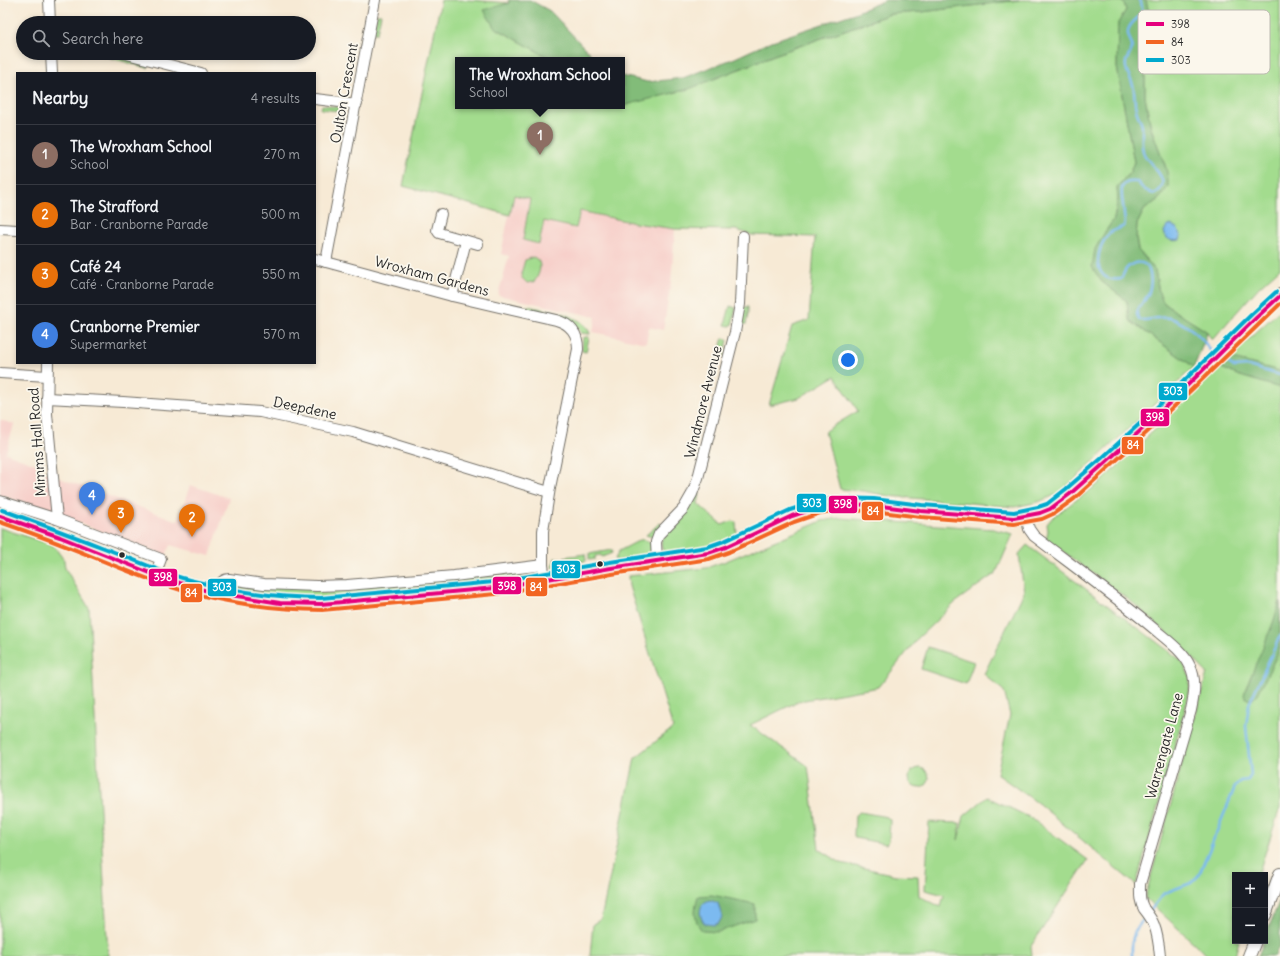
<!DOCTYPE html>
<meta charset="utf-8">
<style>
:root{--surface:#171b24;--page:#20242c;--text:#f1f3f6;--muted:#9ea1a6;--line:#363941;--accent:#0f766e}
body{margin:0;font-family:Delius,sans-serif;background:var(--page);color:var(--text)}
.controls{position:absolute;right:12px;bottom:12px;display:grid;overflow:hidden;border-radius:0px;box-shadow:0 2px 6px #0003}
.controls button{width:36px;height:36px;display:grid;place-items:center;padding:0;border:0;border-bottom:1px solid var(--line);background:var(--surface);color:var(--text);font:20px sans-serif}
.you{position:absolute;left:848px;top:360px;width:14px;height:14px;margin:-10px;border:3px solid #fff;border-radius:50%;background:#1a73e8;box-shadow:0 0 0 6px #1a73e833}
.badge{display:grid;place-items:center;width:26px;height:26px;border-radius:50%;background:var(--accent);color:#fff;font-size:13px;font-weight:700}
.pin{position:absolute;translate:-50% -33px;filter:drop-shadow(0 1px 2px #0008)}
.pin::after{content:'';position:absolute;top:21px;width:14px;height:12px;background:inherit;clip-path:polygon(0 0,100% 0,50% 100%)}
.popup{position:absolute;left:455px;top:57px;width:170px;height:52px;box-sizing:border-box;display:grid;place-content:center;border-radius:0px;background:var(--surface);filter:drop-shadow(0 1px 3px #0005);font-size:13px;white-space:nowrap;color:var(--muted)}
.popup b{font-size:15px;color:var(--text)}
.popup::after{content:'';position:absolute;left:50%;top:100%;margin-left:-8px;border:8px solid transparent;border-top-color:var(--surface)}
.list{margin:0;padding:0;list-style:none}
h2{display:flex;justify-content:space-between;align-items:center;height:52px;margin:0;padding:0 16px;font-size:17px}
h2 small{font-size:13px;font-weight:400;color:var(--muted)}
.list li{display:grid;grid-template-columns:26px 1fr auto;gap:12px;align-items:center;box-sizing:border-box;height:60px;padding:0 16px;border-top:1px solid var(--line)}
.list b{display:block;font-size:15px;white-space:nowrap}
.list p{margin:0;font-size:13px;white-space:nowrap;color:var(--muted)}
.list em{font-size:13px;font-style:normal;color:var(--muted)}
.icon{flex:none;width:22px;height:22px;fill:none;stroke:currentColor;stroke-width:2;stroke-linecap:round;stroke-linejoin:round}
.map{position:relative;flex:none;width:1280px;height:956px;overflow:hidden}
.search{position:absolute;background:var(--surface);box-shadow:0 2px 6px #0003;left:16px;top:16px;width:300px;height:44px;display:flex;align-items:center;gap:10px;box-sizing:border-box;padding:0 14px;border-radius:22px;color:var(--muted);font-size:15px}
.panel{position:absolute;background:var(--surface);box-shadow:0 2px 6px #0003;left:16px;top:72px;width:300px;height:292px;border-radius:0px}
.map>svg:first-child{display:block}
.built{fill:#f7d0ca}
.green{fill:#a3dc8e;stroke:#67845c}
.forest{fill:#82bc79;stroke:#567452}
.water{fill:#7cbaf0;stroke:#54728e}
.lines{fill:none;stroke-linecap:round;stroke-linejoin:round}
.stream{stroke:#7cbaf0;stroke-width:2.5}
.minor-casing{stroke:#726e66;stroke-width:12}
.tertiary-casing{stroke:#726e66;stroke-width:14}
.secondary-casing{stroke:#726e66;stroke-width:16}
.minor{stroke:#fff;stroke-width:10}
.tertiary{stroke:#fff;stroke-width:12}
.secondary{stroke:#ffe4c6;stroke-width:14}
.bus-1-casing{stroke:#fbf7ec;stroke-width:7}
.bus-2-casing{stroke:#fbf7ec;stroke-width:7}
.bus-3-casing{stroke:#fbf7ec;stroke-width:7}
.bus-1{stroke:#e5007d;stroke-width:4}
.bus-2{stroke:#f26522;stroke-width:4}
.bus-3{stroke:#00a9ce;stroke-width:4}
.bus-dot{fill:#2b2b2b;stroke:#fbf7ec;stroke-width:1.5}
.labels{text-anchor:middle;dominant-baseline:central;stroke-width:3.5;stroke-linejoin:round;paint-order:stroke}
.street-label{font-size:14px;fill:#2b2b2b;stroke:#fbf7ec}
.key{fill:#fbf7ec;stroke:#bdbab2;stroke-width:1}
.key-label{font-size:11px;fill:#2b2b2b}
.line-badge{stroke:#fbf7ec;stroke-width:1.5}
.badge-label{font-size:11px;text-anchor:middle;font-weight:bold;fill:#fff}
</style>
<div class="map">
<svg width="1280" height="956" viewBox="0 0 1280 956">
<rect width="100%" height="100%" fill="#fbf7ec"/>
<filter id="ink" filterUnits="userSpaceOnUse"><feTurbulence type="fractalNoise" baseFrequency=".025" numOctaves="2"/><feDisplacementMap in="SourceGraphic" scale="8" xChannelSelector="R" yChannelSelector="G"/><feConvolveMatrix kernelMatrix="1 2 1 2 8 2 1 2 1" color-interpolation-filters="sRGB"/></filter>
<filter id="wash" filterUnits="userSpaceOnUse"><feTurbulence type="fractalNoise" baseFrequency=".012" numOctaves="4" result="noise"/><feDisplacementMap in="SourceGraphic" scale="16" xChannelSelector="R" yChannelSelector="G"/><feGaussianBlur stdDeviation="0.9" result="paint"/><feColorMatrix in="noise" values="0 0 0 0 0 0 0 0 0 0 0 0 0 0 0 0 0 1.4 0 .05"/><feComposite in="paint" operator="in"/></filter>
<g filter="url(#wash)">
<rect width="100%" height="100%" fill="#f7ead5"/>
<!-- built -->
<g class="built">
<polygon points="441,0 469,0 509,3 584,60 458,60 458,106 622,106 622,89 675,229 671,282 663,330 649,327 646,343 593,332 596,317 498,295 509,256 501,254 509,215 403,186"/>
<polygon points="0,420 14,424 6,453 36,464 37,470 178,521 190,485 229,498 210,556 170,545 166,556 43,509 0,495"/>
</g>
<!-- green -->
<g class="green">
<path d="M441,0H469L509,3L494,27L553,60H458V106H623L740,69L774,55L890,14L922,12L1019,0H1095C1106,5 1115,0 1124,2L1126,10L1118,23L1117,67L1134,162L1130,172L1117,187L1118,199L1114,219L1105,232L1101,281L1127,301L1129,320L1194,367L1060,493L1038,502L1015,507L889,496L863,491L840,489L825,431L858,411L835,376L799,398L769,405L792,326L809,320L815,237L752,235L736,230L675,229L635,223L580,211L576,228L544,221L539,244L523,240L530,199L514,195L510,215L403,186Z"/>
<polygon points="1146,0 1280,0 1280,268 1259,287 1212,340 1206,331 1176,312 1163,302 1159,292 1155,270 1138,250 1136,238 1137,224 1144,210 1160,198 1166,168 1151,128 1145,97 1145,57 1149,13"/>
<polygon points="377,14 381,14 377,33 373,33"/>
<polygon points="93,53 107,53 149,64 148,68"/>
<polygon points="322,105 343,108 344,109 339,111 321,109"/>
<path d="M533,257C544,261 540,274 534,282L527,283L522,278L521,274L525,260Z"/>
<path d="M527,306C545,310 584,313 590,334L581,333C570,314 545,313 526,309Z"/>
<polygon points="730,306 736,308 732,325 730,326 725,325"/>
<polygon points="744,307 748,307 748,314 746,324 740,326"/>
<polygon points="1280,310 1280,808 1258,875 1235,875 1235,941 1239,941 1235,956 1208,956 1145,898 1207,673 1179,644 1133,603 1046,539 1048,531 1047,524 1053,517 1101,482 1219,367"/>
<polygon points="586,337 589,337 586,352 582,351 583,338"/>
<polygon points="723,338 728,340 724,356 721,356 721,345"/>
<path d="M696,494H700L698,504L722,525L732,521L736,522L737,535L715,546L667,554C660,549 661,545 662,538Z"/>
<polygon points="840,518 993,529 1013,534 996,573 958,600 918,638 879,687 799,701 750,725 808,766 819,849 841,863 896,875 918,876 919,896 941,907 944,895 925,890 929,822 960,823 958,840 964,816 987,797 1031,818 1088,860 1031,946 1032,956 590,956 593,924 601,919 635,758 673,728 629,586 628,576 706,568 726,561 822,521"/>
<polygon points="660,523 662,525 654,536 652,537 646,535"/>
<polygon points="0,528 53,545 64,560 65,568 89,608 108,956 0,956"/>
<path d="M640,540C646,539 648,542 652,545L651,553L649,556L616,561L615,559L619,551Z"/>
<polygon points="1027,545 1182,661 1190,677 1189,695 1136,885 1039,804 997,774 1010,715 1004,691 984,674 1024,592 1019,554"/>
<polygon points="612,550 612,553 602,557 601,555 595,556 595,559 589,560 589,554"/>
<polygon points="585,554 586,561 575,562 564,557"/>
<polygon points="555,558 561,558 573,563 573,565 564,570 556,570 553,567"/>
<polygon points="532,571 534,572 536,575 496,583 495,575"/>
<polygon points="493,576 493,583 349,597 295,599 225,588 225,586 228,583 261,587"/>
<polygon points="928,647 974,662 966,684 921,669"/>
<circle cx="919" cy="778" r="10"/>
<polygon points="860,812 887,817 890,820 889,841 886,844 855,838 854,836 855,815"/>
</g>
<!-- forest -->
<g class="forest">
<polygon points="508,0 530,0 550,11 596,60 553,60 494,27 484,10 509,3"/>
<polygon points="886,0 1019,0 922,12 890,14 774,55 689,89 622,106 622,76 648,82 683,78 735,58 772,41 852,14"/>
<polygon points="1121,0 1146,0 1149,13 1145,57 1145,97 1151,128 1166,168 1168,177 1168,187 1160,198 1144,210 1137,224 1136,238 1138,250 1155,270 1159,292 1163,302 1176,312 1206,331 1207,334 1194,367 1129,320 1127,301 1101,281 1092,267 1095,249 1105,232 1114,219 1118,199 1117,187 1130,172 1134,162 1117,67 1118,23 1126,10 1124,3"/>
<polygon points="1229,358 1280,371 1280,388 1237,375 1219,367"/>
<polygon points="1280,601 1280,649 1258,694 1252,700 1247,699 1244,696 1245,690 1273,623"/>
<path d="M712,895L755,904V919L718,932L702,931C693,918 694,911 698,896Z"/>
<polygon points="1280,899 1280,943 1275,956 1258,956 1264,941 1265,941 1265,937"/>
</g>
<!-- water -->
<g class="water">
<path d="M1171,225L1177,228L1181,237L1180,240C1172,242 1165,240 1164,231L1167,227Z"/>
<path d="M710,900L718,903L722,917L719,923L714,925L705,924C698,916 698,903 710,900Z"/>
</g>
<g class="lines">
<!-- stream -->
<g class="stream">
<path d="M1140,0C1148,19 1130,18 1128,31C1127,37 1131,40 1132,45C1133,52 1127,57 1126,62C1124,71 1131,77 1133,85C1135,93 1134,101 1136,109C1137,115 1141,121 1142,126C1143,135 1140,146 1144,154C1149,165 1175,181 1155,194C1147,193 1142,188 1137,182C1118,180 1121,191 1123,205C1124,211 1124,216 1125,222L1124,226C1119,229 1113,230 1110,233C1094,248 1091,284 1121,279C1123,276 1124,271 1127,268C1134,261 1145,260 1149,270C1152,279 1151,290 1146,298C1143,303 1137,307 1137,314C1137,316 1138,318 1139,320C1150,321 1159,316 1170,318C1178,320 1194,330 1199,336C1205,341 1207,348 1213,353"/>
<polyline points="1221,358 1234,367 1248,366 1280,375"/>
<polyline points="1150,911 1164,893 1191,883 1199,875 1235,787 1240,781 1248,780 1251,775 1246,726 1249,704 1280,636"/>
<path d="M1132,956C1131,935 1134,931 1147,915"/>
</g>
</g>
</g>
<g filter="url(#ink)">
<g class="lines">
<defs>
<g id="minor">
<polyline points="49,0 50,23"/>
<polyline points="51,53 52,73"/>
<polyline points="123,53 201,73"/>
<polyline points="315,99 357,104"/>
<polyline points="441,214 437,230 439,233 478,244"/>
<polyline points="0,229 17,230"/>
<path d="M315,259L452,296L556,320C571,324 578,334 578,349L550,488L543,531V565L545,580"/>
<polyline points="326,262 375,0"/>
<polyline points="452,296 466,241"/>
<polyline points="48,363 47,414 57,519"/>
<polyline points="0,373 47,376"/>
<polyline points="47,398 123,402 260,412 353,432 549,492"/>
<polyline points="0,501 57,519 161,559 155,575"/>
<path d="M1026,516L1029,529L1034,536C1076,568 1119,599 1159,633C1170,642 1184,653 1190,666C1197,680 1194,696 1191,710L1140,884C1140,893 1139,901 1144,909C1148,914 1152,919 1154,925C1158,935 1159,945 1160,956"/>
<polyline points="657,561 656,542 659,534 684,508 692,494 698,478 735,332 740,304 743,236"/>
<path d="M218,593C219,585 220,580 229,579L264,584L317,586L347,585L454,576L543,565"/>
</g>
<g id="tertiary">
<polyline points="1265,915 1280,874"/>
<polyline points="1249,956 1255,941"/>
</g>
<polyline id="secondary" points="0,516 60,537 155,575 195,588 218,593 280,603 299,604 321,604 495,588 545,580 611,568 708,553 726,547 792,516 819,507 838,504 873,505 921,511 1014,518 1040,513 1050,509 1070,494 1106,462 1151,421 1256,318 1280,296"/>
</defs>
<!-- minor casing -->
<use href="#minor" class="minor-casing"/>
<!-- tertiary casing -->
<use href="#tertiary" class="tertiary-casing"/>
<!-- secondary casing -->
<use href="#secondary" class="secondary-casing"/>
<!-- minor -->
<use href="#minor" class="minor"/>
<!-- tertiary -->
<use href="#tertiary" class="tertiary"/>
<!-- secondary -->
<use href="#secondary" class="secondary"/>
<defs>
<polyline id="bus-1" points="0,516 60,537 155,575 195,588 218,593 280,603 321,604 495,588 611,568 708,553 726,547 792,516 819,507 838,504 873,505 921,511 1014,518 1040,513 1050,509 1070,494 1106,462 1151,421 1256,318 1280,296"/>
<path id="bus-2" d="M0,522C35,534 69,547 103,561C133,573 163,586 195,594C236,604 279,610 322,610L496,594L612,574L709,559L729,552L794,522L820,513L838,510L873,511L921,517L1014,524L1042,519L1053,514L1074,499L1110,466L1155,425L1280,304"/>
<path id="bus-3" d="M2,510C36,522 70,535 104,548C135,560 166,575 198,582C238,592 280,598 321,598L494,582L610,562L707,547L724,541L790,510L818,501L837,498L874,499L922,505L1014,512L1038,507L1047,504L1066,489L1102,458L1147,417L1252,314L1276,292"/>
</defs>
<!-- bus-1 casing -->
<use href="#bus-1" class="bus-1-casing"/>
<!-- bus-2 casing -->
<use href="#bus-2" class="bus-2-casing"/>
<!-- bus-3 casing -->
<use href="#bus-3" class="bus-3-casing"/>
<!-- bus-1 -->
<use href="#bus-1" class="bus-1"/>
<!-- bus-2 -->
<use href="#bus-2" class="bus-2"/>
<!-- bus-3 -->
<use href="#bus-3" class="bus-3"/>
</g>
</g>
<!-- markers -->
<g class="bus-dot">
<circle cx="122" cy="555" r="3.5"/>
<circle cx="600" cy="564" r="3.5"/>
</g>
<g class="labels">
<!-- street labels -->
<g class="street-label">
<text transform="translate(344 93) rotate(-80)">Oulton Crescent</text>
<text transform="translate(432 276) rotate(15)">Wroxham Gardens</text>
<text transform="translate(703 402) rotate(-76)">Windmore Avenue</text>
<text transform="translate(305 408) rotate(12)">Deepdene</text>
<text transform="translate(37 442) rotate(-94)">Mimms Hall Road</text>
<text transform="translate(1164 746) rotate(-75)">Warrengate Lane</text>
</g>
</g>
<!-- legend -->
<rect x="1138" y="10" width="132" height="64" rx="6" class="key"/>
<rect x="1146" y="22" width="18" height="4" fill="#e5007d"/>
<rect x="1146" y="40" width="18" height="4" fill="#f26522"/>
<rect x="1146" y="58" width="18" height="4" fill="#00a9ce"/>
<g class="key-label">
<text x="1171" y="28">398</text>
<text x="1171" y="46">84</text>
<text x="1171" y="64">303</text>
</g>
<g class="line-badge">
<rect x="1158" y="382" width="30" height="19" rx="4" fill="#00a9ce"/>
<rect x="1140" y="408" width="30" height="19" rx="4" fill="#e5007d"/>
<rect x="1121" y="436" width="23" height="19" rx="4" fill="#f26522"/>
<rect x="796" y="493" width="31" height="20" rx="4" fill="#00a9ce"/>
<rect x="828" y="495" width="30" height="19" rx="4" fill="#e5007d"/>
<rect x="861" y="501" width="23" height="20" rx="4" fill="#f26522"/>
<rect x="551" y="560" width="30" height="19" rx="4" fill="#00a9ce"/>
<rect x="148" y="568" width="30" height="19" rx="4" fill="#e5007d"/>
<rect x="492" y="576" width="30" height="19" rx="4" fill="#e5007d"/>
<rect x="525" y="577" width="23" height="20" rx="4" fill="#f26522"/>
<rect x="207" y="578" width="30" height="19" rx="4" fill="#00a9ce"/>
<rect x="180" y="583" width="23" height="20" rx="4" fill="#f26522"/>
</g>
<g class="badge-label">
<text x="1173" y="395">303</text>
<text x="1155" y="421">398</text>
<text x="1133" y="449">84</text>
<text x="812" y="507">303</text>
<text x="843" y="508">398</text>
<text x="873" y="515">84</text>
<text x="566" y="573">303</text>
<text x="163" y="581">398</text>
<text x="507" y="590">398</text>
<text x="536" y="591">84</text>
<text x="222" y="591">303</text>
<text x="191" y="597">84</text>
</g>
</svg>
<div class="controls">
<button>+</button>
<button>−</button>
</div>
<div class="you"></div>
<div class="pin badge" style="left:540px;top:155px;background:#8d6e63">1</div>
<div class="popup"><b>The Wroxham School</b>School</div>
<div class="pin badge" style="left:192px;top:537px;background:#e8710a">2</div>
<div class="pin badge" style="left:121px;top:533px;background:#e8710a">3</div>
<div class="pin badge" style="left:92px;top:515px;background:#3f7fe0">4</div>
<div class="search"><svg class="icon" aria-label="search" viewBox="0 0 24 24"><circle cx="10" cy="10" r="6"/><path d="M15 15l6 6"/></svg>Search here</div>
<section class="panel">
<h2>Nearby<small>4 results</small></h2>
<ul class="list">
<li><span class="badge" style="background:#8d6e63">1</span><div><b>The Wroxham School</b><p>School</p></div><em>270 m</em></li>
<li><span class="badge" style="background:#e8710a">2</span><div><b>The Strafford</b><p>Bar · Cranborne Parade</p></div><em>500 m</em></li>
<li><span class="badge" style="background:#e8710a">3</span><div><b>Café 24</b><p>Café · Cranborne Parade</p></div><em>550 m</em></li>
<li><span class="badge" style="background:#3f7fe0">4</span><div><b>Cranborne Premier</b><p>Supermarket</p></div><em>570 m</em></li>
</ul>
</section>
</div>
